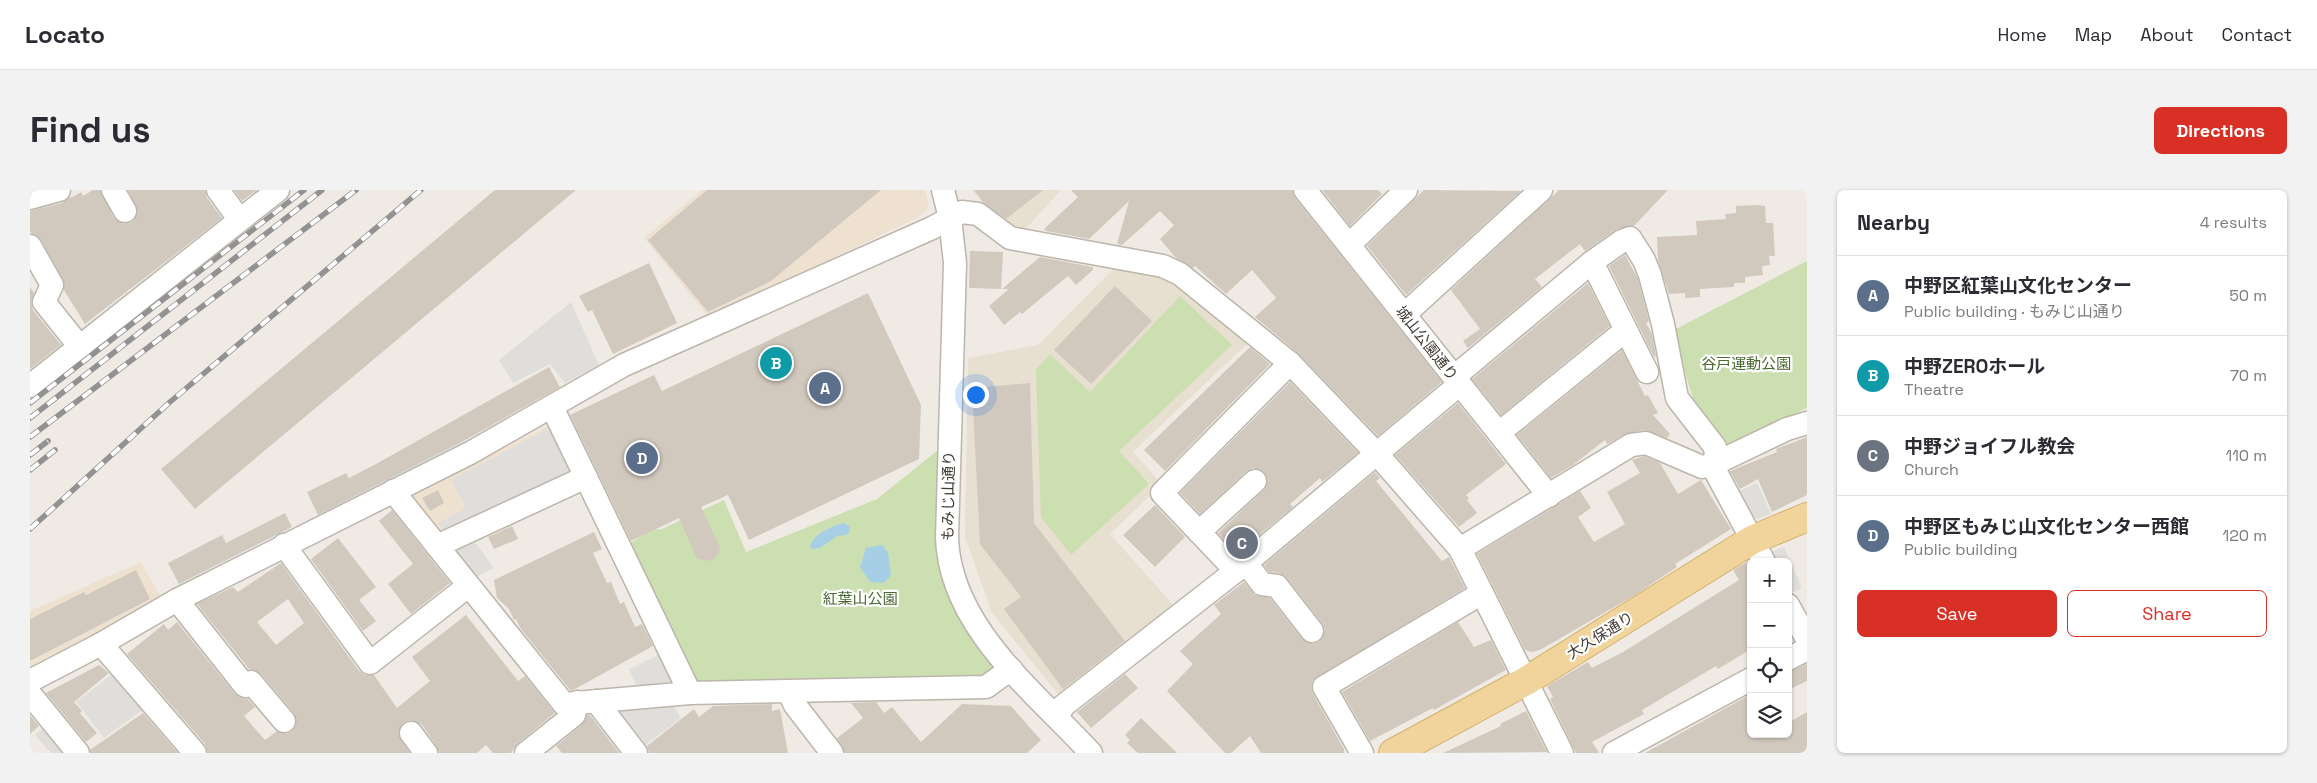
<!DOCTYPE html>
<meta charset="utf-8">
<style>
:root{--surface:#fff;--page:#f2f2f3;--text:#2b2b33;--muted:#7c7c81;--line:#e1e1e2;--accent:#d93025}
body{margin:0;font-family:"Space Grotesk","Noto Sans JP",sans-serif;background:var(--page);color:var(--text)}
.controls{position:absolute;right:15px;bottom:15px;display:grid;overflow:hidden;border-radius:8px;box-shadow:0 1px 4px #0004}
.controls button{width:45px;height:45px;display:grid;place-items:center;padding:0;border:0;border-bottom:1px solid var(--line);background:var(--surface);color:var(--text);font:25px sans-serif}
.you{position:absolute;left:945px;top:204px;width:18px;height:18px;margin:-12px;border:4px solid #fff;border-radius:50%;background:#1a73e8;box-shadow:0 0 0 8px #1a73e833}
.badge{display:grid;place-items:center;width:32px;height:32px;border-radius:50%;background:var(--accent);color:#fff;font-size:16px;font-weight:700}
.pin{position:absolute;translate:-50% -50%;border:2px solid #fff;box-shadow:0 1px 5px #0006}
.list{margin:0;padding:0;list-style:none}
h2{display:flex;justify-content:space-between;align-items:center;height:65px;margin:0;padding:0 20px;font-size:21px}
h2 small{font-size:16px;font-weight:400;color:var(--muted)}
.list li{display:grid;grid-template-columns:32px 1fr auto;gap:15px;align-items:center;box-sizing:border-box;height:80px;padding:0 20px;border-top:1px solid var(--line)}
.list b{display:block;font-size:19px;white-space:nowrap}
.list p{margin:0;font-size:16px;white-space:nowrap;color:var(--muted)}
.list em{font-size:16px;font-style:normal;color:var(--muted)}
.actions{display:flex;gap:10px;padding:15px 20px}
.actions a{flex:1;padding:11px 0;border:1px solid var(--accent);border-radius:8px;text-align:center;font-size:18px;color:var(--accent)}
.actions .main{background:var(--accent);color:#fff}
.icon{flex:none;width:28px;height:28px;fill:none;stroke:currentColor;stroke-width:2;stroke-linecap:round;stroke-linejoin:round}
.map{position:relative;flex:none;width:1777px;height:563px;overflow:hidden;border-radius:8px}
header{display:flex;align-items:center;gap:30px;box-sizing:border-box;height:70px;padding:0 25px;background:var(--surface);border-bottom:1px solid var(--line)}
header strong{font-size:24px}
nav{display:flex;gap:28px;margin-inline-start:auto;font-size:18px}
.intro{display:flex;align-items:center;justify-content:space-between;box-sizing:border-box;height:120px;padding:0 30px}
h1{margin:0;font-size:35px}
.button{padding:12px 22px;border-radius:8px;background:var(--accent);color:#fff;font-size:18px;font-weight:700}
main{display:flex;gap:30px;padding:0 30px}
aside{flex:1;background:var(--surface);border-radius:8px;box-shadow:0 1px 4px #0004}
.map>svg:first-child{display:block}
.commercial{fill:#efe1d0}
.education{fill:#e7dfcf}
.green{fill:#ccdfb1}
.parking{fill:#e0dedb}
.water{fill:#a6cfe6}
.building{fill:#d2c9be;fill-rule:evenodd}
.lines{fill:none;stroke-linecap:round;stroke-linejoin:round}
.minor-casing{stroke:#bcb5ab;stroke-width:25}
.major-casing{stroke:#d3b06e;stroke-width:30}
.minor{stroke:#fff;stroke-width:22}
.major{stroke:#f1d49b;stroke-width:28}
.rail-casing{stroke:#929292;stroke-width:5.5}
.rail{stroke:#fff;stroke-width:4;stroke-dasharray:11;stroke-linecap:butt}
.labels{text-anchor:middle;dominant-baseline:central;stroke-width:4.5;stroke-linejoin:round;paint-order:stroke}
.street-label{font-size:15px;fill:#403b34;stroke:#fff}
.park-label{font-size:15px;fill:#496a30;stroke:#fff}
</style>
<header>
<strong>Locato</strong>
<nav><a>Home</a><a>Map</a><a>About</a><a>Contact</a></nav>
</header>
<div class="intro"><h1>Find us</h1><a class="button">Directions</a></div>
<main>
<div class="map">
<svg width="1777" height="563" viewBox="0 0 1777 563">
<rect width="100%" height="100%" fill="#efebe4"/>
<!-- commercial -->
<g class="commercial">
<polygon points="672,0 895,0 899,16 896,21 885,29 678,127 614,48"/>
<polygon points="516,237 523,239 545,283 411,350 379,307"/>
<polygon points="111,372 132,409 0,479 0,421"/>
</g>
<!-- education -->
<g class="education">
<polygon points="942,0 1031,0 993,42 970,35"/>
<polygon points="1085,77 1148,90 1217,154 1103,262 1132,294 1080,344 1146,418 1033,510 962,423 935,347 938,168 1008,155"/>
</g>
<!-- green -->
<g class="green">
<polygon points="1777,71 1777,218 1698,254 1667,221 1642,141"/>
<polygon points="1150,106 1202,155 1089,261 1119,294 1041,365 1011,327 1006,180 1020,164 1060,202"/>
<polygon points="908,260 908,362 913,385 968,476 961,493 668,496 599,354 621,340 632,339 694,310 716,362 847,309"/>
</g>
<!-- parking -->
<g class="parking">
<polygon points="541,112 569,175 535,193 520,174 483,193 469,170"/>
<polygon points="516,240 520,241 542,282 417,345 408,333 436,318 421,290"/>
<polygon points="1727,293 1741,324 1727,329 1719,327 1708,302"/>
<polygon points="443,349 464,378 442,389 420,361"/>
<polygon points="1754,357 1772,398 1758,404 1758,372 1741,372 1741,362"/>
<polygon points="633,463 651,500 609,502 599,479"/>
<polygon points="86,481 117,517 74,548 46,512"/>
<polygon points="639,508 651,528 610,559 581,514"/>
<polygon points="18,534 42,563 21,563 5,545"/>
</g>
<!-- water -->
<g class="water">
<path d="M814,333L819,336L820,342L816,345L807,346L790,358L782,359L780,356C785,343 802,336 814,333Z"/>
<polygon points="852,355 858,362 861,385 854,393 840,392 830,377 836,358"/>
</g>
<!-- building -->
<g class="building">
<polygon points="63,0 70,0 84,28 94,34 102,32 108,22 98,0 175,0 177,8 192,28 55,134 34,100 33,89 11,50 0,42 0,21 32,13 40,6 41,8 51,2 53,6"/>
<polygon points="204,0 227,0 212,11"/>
<polygon points="465,0 546,0 165,319 131,279"/>
<polygon points="677,0 851,0 741,91 678,122 618,50"/>
<polygon points="944,0 1013,0 976,29 954,13"/>
<polygon points="1041,0 1262,0 1265,8 1412,192 1348,246 1269,164 1225,127 1246,108 1222,80 1196,104 1165,76 1163,78 1146,68 1130,49 1144,35 1130,21 1092,55 1087,54 1099,11 1059,49 1016,41 1014,39 1048,7"/>
<polygon points="1292,0 1348,0 1352,4 1320,36"/>
<polygon points="1394,0 1491,1 1376,105 1337,56"/>
<polygon points="1529,0 1638,0 1604,36 1587,39 1555,61 1550,54 1505,89 1512,97 1438,158 1433,151 1450,139 1421,100"/>
<polygon points="1728,15 1735,16 1736,33 1743,33 1745,66 1739,66 1740,75 1732,76 1733,85 1715,87 1715,93 1704,93 1704,97 1670,99 1670,107 1655,108 1655,103 1639,104 1628,70 1627,47 1667,45 1666,31 1696,29 1695,24 1706,23 1706,16"/>
<polygon points="940,61 973,62 971,99 939,98"/>
<polygon points="1595,65 1608,89 1619,131 1616,133 1622,144 1626,166 1624,167 1579,76"/>
<polygon points="1010,67 1063,77 1063,80 1046,95 1038,86 992,124 990,122 974,135 959,116 979,99 972,99"/>
<polygon points="619,73 647,133 583,164 562,120 558,122 549,106"/>
<polygon points="1558,93 1580,136 1471,225 1442,189"/>
<polygon points="1085,96 1122,131 1061,194 1024,160"/>
<polygon points="0,97 4,103 1,113 3,120 31,155 0,179"/>
<polygon points="838,103 891,215 889,269 719,350 698,305 671,317 691,359 683,371 667,369 649,328 601,351 540,225 624,185 632,201"/>
<polygon points="1220,157 1240,174 1135,281 1114,260"/>
<polygon points="1592,160 1615,206 1618,205 1628,223 1623,225 1640,244 1637,248 1614,240 1595,244 1577,254 1575,250 1543,275 1521,288 1487,245"/>
<polygon points="519,177 530,197 430,253 288,325 277,302 316,283 319,288 346,274"/>
<polygon points="1260,192 1328,263 1292,292 1290,288 1260,314 1263,317 1207,363 1188,343 1234,300 1238,289 1234,282 1223,278 1217,281 1170,324 1150,303"/>
<polygon points="1000,193 1004,333 1095,451 1033,499 974,419 991,407 950,354 942,198"/>
<polygon points="1428,213 1476,274 1436,305 1439,308 1437,310 1447,323 1429,337 1365,265"/>
<polygon points="1777,247 1777,305 1742,322 1728,289 1710,299 1700,281 1747,262 1746,259"/>
<polygon points="1614,266 1630,273 1648,304 1671,290 1701,339 1645,374 1647,377 1605,405 1510,460 1502,462 1495,460 1447,364 1550,301 1561,318 1548,327 1564,352 1595,334 1577,302 1610,283 1602,270"/>
<polygon points="1345,282 1350,288 1346,291 1412,371 1419,367 1435,398 1283,490 1281,497 1283,504 1314,559 1314,563 1231,563 1220,546 1201,563 1195,563 1137,501 1163,474 1150,461 1191,424 1184,415 1214,392 1225,405 1240,408 1272,449 1283,454 1290,451 1295,440 1292,433 1257,388 1249,383 1239,382 1234,375"/>
<polygon points="408,300 414,313 400,321 392,308"/>
<polygon points="1125,315 1155,347 1125,377 1093,345"/>
<polygon points="362,320 420,393 381,424 358,394 383,374 349,331"/>
<polygon points="255,323 262,337 149,394 138,373 192,345 196,353"/>
<polygon points="482,336 488,349 464,359 458,347"/>
<polygon points="564,342 572,359 563,363 577,393 581,392 590,414 594,412 605,437 612,434 623,456 545,499 540,500 491,439 486,429 484,430 479,419 467,408 464,390"/>
<polygon points="308,348 346,397 329,410 346,431 333,441 281,369"/>
<polygon points="1719,371 1721,375 1721,459 1688,479 1686,476 1612,520 1614,524 1562,552 1569,563 1546,563 1520,509 1523,507 1517,496 1558,472 1562,478 1593,462 1709,390 1703,380"/>
<path d="M251,373L329,481L335,485H344L367,518L400,491L382,467L436,425L488,491L495,486L525,523L488,553L481,563H463L456,555L447,563H409L406,555L392,535L380,530L373,533L368,544L380,563H178L175,554L97,464L134,434L138,440L147,432L205,504L210,508L218,509L225,517L214,526L235,550L247,541L256,544L262,541L266,535L264,523L231,484L225,480L219,479L167,414L203,397L208,402ZM258,409L274,433L246,455L227,432Z"/>
<polygon points="106,380 120,409 0,471 0,429 54,402 56,405"/>
<polygon points="1428,432 1444,457 1461,450 1476,480 1404,520 1403,518 1340,551 1312,502"/>
<polygon points="1777,474 1777,491 1758,500 1758,482"/>
<polygon points="69,475 79,483 44,512 52,521 50,523 67,543 56,552 16,503"/>
<polygon points="1095,484 1108,498 1061,538 1047,522"/>
<polygon points="1721,504 1721,544 1758,544 1758,533 1777,522 1777,563 1615,563"/>
<polygon points="846,512 854,523 862,517 891,552 932,514 981,516 1011,550 997,563 815,563 807,548 833,528 821,513"/>
<polygon points="742,514 742,521 750,519 758,563 619,563 617,556 664,519 669,527 683,516"/>
<polygon points="1496,521 1517,562 1413,563 1471,536 1470,534"/>
<polygon points="113,523 148,563 61,563 60,560"/>
<polygon points="0,525 9,536 0,544"/>
<polygon points="557,525 560,525 589,563 532,563 526,556 552,535"/>
<polygon points="1111,528 1147,563 1108,563 1097,553 1100,550 1095,545"/>
</g>
<g class="lines">
<defs>
<g id="minor">
<polyline points="83,0 95,21"/>
<polyline points="188,0 209,29"/>
<path d="M913,0L920,28L925,73L917,348C920,437 1005,502 1061,563"/>
<polyline points="1275,0 1519,306"/>
<polyline points="0,8 29,0"/>
<polyline points="1319,55 1376,0"/>
<polyline points="0,56 22,95 14,112 50,157"/>
<polyline points="1562,72 1617,182"/>
<polyline points="1375,124 1511,0"/>
<polyline points="1424,187 1562,72 1592,51 1600,48 1614,70 1620,85 1633,134 1647,208 1685,257 1686,266 1682,275 1734,372"/>
<polyline points="0,196 248,0"/>
<polyline points="522,217 660,503"/>
<polyline points="1469,243 1596,140"/>
<polyline points="363,301 534,514 660,503 956,497 981,479"/>
<polyline points="1169,342 1225,291"/>
<polyline points="254,355 340,473 438,396"/>
<polyline points="407,356 556,287"/>
<polyline points="1430,359 1601,255 1616,253 1672,277 1682,275 1757,239 1777,233"/>
<polyline points="1216,373 1232,394 1247,396 1282,441"/>
<polyline points="1206,381 1132,303 1260,173"/>
<polyline points="147,410 215,496 221,492 254,531"/>
<polyline points="1758,415 1777,449"/>
<polyline points="71,454 165,563"/>
<polyline points="1758,469 1777,459"/>
<polyline points="0,491 71,454 147,410 440,263 594,175 902,38 932,22 948,24 980,48 1133,76 1150,84 1260,173 1347,264 1430,359 1532,563"/>
<polyline points="758,501 765,515 802,563"/>
<polyline points="0,504 48,563"/>
<polyline points="566,511 606,563"/>
<polyline points="1028,527 1033,516 1216,373 1430,194"/>
<polyline points="381,543 396,563"/>
<polyline points="496,563 544,525 547,512"/>
<polyline points="1332,563 1294,497 1452,403"/>
<polyline points="1584,563 1721,489"/>
</g>
<polyline id="major" points="1363,563 1496,491 1722,350 1777,327"/>
</defs>
<!-- minor casing -->
<use href="#minor" class="minor-casing"/>
<!-- major casing -->
<use href="#major" class="major-casing"/>
<!-- minor -->
<use href="#minor" class="minor"/>
<!-- major -->
<use href="#major" class="major"/>
<defs>
<g id="rail">
<polyline points="0,213 274,0"/>
<polyline points="0,228 292,0"/>
<polyline points="0,247 326,0"/>
<polyline points="0,265 18,251"/>
<polyline points="0,280 25,260"/>
<polyline points="0,339 140,212 391,0"/>
</g>
</defs>
<!-- rail casing -->
<use href="#rail" class="rail-casing"/>
<!-- rail -->
<use href="#rail" class="rail"/>
</g>
<g class="labels">
<!-- street labels -->
<g class="street-label">
<text transform="translate(1397 153) rotate(52)">城山公園通り</text>
<text transform="translate(918 306) rotate(-89)">もみじ山通り</text>
<text transform="translate(1570 445) rotate(-32)">大久保通り</text>
</g>
<!-- park labels -->
<g class="park-label">
<text x="1716" y="173">谷戸運動公園</text>
<text x="830" y="408">紅葉山公園</text>
</g>
</g>
</svg>
<div class="controls">
<button>+</button>
<button>−</button>
<button><svg class="icon" aria-label="locate" viewBox="0 0 24 24"><circle cx="12" cy="12" r="6"/><path d="M12 2v4M12 18v4M2 12h4M18 12h4"/></svg></button>
<button><svg class="icon" aria-label="layers" viewBox="0 0 24 24"><path d="M12 4l9 5-9 5-9-5zM3 14l9 5 9-5"/></svg></button>
</div>
<div class="you"></div>
<div class="pin badge" style="left:795px;top:198px;background:#5c6f8a">A</div>
<div class="pin badge" style="left:746px;top:173px;background:#0f9aa8">B</div>
<div class="pin badge" style="left:1212px;top:353px;background:#6b7280">C</div>
<div class="pin badge" style="left:612px;top:268px;background:#5c6f8a">D</div>
</div>
<aside>
<h2>Nearby<small>4 results</small></h2>
<ul class="list">
<li><span class="badge" style="background:#5c6f8a">A</span><div><b>中野区紅葉山文化センター</b><p>Public building · もみじ山通り</p></div><em>50 m</em></li>
<li><span class="badge" style="background:#0f9aa8">B</span><div><b>中野ZEROホール</b><p>Theatre</p></div><em>70 m</em></li>
<li><span class="badge" style="background:#6b7280">C</span><div><b>中野ジョイフル教会</b><p>Church</p></div><em>110 m</em></li>
<li><span class="badge" style="background:#5c6f8a">D</span><div><b>中野区もみじ山文化センター西館</b><p>Public building</p></div><em>120 m</em></li>
</ul>
<div class="actions"><a class="main">Save</a><a>Share</a></div>
</aside>
</main>
